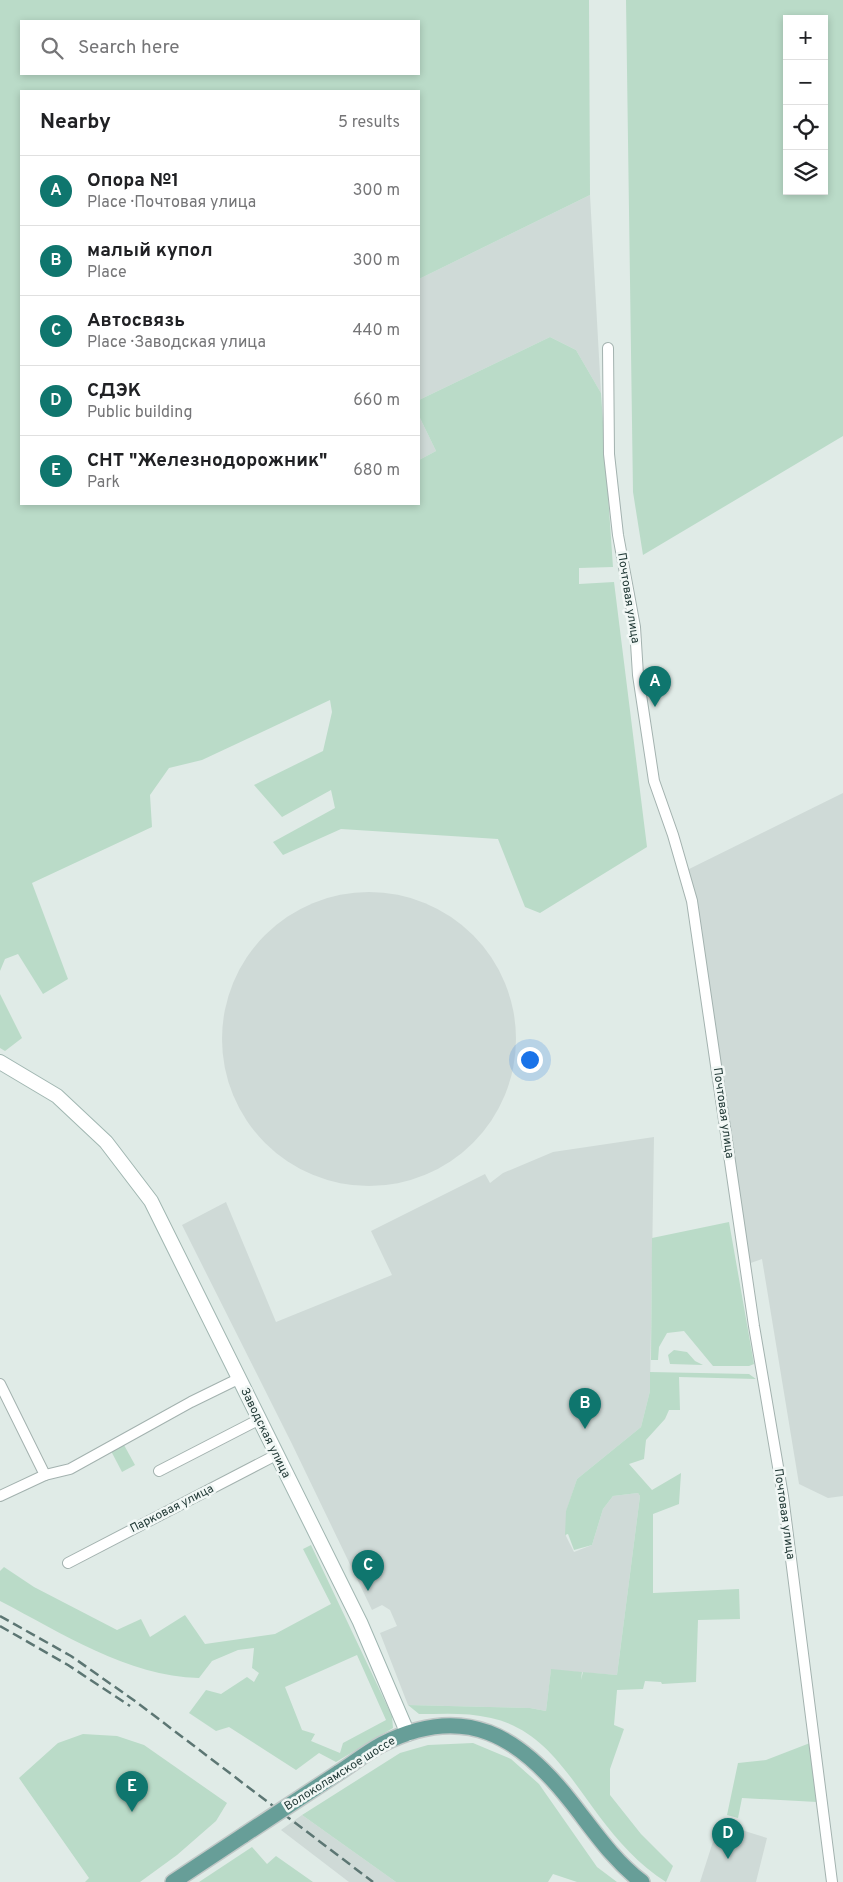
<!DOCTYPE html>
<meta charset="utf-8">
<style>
:root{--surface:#fff;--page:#f2f2f2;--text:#202124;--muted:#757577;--line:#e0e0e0;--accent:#0f766e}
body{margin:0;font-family:Overpass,sans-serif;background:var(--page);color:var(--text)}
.controls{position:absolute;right:15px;top:15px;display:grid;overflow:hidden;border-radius:0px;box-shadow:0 2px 8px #0003}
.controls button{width:45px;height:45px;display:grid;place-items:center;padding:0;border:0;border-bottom:1px solid var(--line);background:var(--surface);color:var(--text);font:25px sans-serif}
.you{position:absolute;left:529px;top:1059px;width:18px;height:18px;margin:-12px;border:4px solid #fff;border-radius:50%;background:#1a73e8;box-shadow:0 0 0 8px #1a73e833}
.badge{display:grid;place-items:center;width:32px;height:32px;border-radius:50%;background:var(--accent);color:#fff;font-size:16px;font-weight:700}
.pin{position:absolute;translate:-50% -41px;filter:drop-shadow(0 1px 2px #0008)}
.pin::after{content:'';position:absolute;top:26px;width:18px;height:15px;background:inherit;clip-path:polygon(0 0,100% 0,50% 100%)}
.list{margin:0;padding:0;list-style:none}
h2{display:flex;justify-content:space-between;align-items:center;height:65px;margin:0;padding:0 20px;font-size:21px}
h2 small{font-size:16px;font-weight:400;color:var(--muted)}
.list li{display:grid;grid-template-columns:32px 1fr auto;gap:15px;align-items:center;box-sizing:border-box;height:70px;padding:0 20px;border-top:1px solid var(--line)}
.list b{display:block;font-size:19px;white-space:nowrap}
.list p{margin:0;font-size:16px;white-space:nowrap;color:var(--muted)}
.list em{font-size:16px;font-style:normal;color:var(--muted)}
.icon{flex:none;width:28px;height:28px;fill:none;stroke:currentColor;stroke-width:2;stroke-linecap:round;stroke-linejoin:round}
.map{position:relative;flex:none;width:843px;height:1882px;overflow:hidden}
.search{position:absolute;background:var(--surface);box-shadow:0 2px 8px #0003;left:20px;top:20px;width:400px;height:55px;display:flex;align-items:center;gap:12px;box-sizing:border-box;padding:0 18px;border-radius:0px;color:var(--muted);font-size:19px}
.panel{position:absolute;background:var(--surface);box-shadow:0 2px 8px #0003;left:20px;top:90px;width:400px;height:415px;border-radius:0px}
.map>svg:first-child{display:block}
.built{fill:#cfdad7}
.green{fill:#badbc8;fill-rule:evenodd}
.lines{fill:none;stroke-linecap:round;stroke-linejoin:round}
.minor-casing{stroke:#a3b2af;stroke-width:12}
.secondary-casing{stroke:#a0b6b1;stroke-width:16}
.primary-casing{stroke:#c1c8c7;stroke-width:18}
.minor{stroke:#fff;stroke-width:10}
.secondary{stroke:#fff;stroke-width:14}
.primary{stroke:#679e98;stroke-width:15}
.rail{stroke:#5c7673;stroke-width:2.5;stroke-dasharray:10 5;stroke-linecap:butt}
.primary-bridge-casing{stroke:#c1c8c7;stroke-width:18;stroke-linecap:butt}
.primary-bridge{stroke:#679e98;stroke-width:15}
.labels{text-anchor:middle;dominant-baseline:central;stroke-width:5;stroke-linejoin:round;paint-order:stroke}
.street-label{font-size:12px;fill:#223a37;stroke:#f1f7f5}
</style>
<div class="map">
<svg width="843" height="1882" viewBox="0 0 843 1882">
<rect width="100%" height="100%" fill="#e0ebe7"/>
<!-- built -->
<g class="built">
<polygon points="590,195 601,393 576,350 550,337 419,400 419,279"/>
<polygon points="419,416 436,451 419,460"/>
<polygon points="843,793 843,1496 828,1498 799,1484 762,1259 745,1265 683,872"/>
<circle cx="369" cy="1039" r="147"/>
<polygon points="654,1137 650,1391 641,1427 577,1479 566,1512 566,1536 574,1552 592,1545 603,1509 613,1496 638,1493 640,1496 617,1675 551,1670 546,1711 530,1708 408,1705 380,1633 397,1626 390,1610 382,1605 372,1610 292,1444 182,1225 226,1202 276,1322 392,1275 371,1231 485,1174 490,1183 503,1173 553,1152"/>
<polygon points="302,1815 396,1882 349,1882 281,1830"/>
<polygon points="719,1823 767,1838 756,1882 700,1882"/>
</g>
<!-- green -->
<g class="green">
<path d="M0,0H589L590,195L419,279V91H21V504H419V460L436,451L419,416V400L550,337L576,350L601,393L613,567L579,568V584L614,582L647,847L540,913L525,907L498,839L341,829L283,855L273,842L335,808L331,790L282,817L254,785L323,751L332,712L330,700L202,760L169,768L150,795L152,827L32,883L68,979L43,994L18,954L5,959L0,971ZM21,21H419V74H21Z"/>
<path d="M626,0H843V436L643,555L633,492ZM787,19H824V191H787Z"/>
<polygon points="0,994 22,1038 5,1051 0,1048"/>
<polygon points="729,1222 754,1364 749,1366 713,1366 684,1331 667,1333 659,1347 658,1360 651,1360 652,1238"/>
<polygon points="674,1350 687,1352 695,1361 703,1365 670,1364 668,1355"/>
<path d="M650,1372L749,1374L756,1379L679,1377L680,1410H669L665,1419L646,1440L644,1459L629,1464L652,1490L681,1473L679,1504L653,1514V1593L739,1589L740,1619L698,1620L696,1682L662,1684L661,1682L645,1681L643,1689L617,1690L614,1725L624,1729L610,1769V1795L641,1834L673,1866L666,1882C640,1866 617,1840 599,1816C569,1776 543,1729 491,1718C467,1712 443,1714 419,1714L408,1705L530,1708L546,1711L551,1669L582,1672L581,1680L583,1672L617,1675L640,1496L638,1493L613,1496L603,1509L592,1545L574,1550L568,1534L565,1535L566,1511L577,1479L641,1427L650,1391Z"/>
<polygon points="124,1445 135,1465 122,1472 111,1451"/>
<path d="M311,1545L392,1716L393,1728L336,1762L319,1753L296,1770L229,1727L216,1731L189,1713L206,1690L221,1694L247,1677L254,1682L259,1673L252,1668L254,1648L238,1650L212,1661L199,1678C127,1676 62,1633 0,1601V1571L4,1567L34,1587L117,1630L141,1619L150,1637L185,1615L205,1644L275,1634L331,1604L303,1549ZM357,1655L386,1720L343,1743L340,1753L311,1741L315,1734L302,1730L285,1687Z"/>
<polygon points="83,1734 117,1736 144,1745 227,1803 216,1821 177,1855 140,1882 85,1882 89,1878 19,1778 58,1743"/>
<polygon points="473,1743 511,1759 539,1784 597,1867 617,1882 577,1882 553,1874 548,1882 396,1882 302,1815 400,1753 428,1745"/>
<polygon points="810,1743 817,1802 742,1798 738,1818 727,1815 738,1763 766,1760"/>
<polygon points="252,1847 267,1864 276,1856 313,1882 199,1882"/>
</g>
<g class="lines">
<defs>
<g id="minor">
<polyline points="608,348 609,454 618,535 635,627 638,675 654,781 673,835 692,901 754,1326 783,1496 832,1882"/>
<polyline points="0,1384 45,1475"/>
<polyline points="159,1471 258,1420"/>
<polyline points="0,1496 45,1475 70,1469 191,1402 238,1379"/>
<polyline points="68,1563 276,1455"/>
</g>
<polyline id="secondary" points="0,1062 57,1096 106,1142 151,1201 360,1622 408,1734"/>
<g id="primary">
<path d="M338,1773C352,1764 367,1752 382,1744C465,1702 520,1736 572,1803C594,1831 613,1860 642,1882"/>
<polyline points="173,1882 244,1835"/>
</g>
</defs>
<!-- minor casing -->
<use href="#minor" class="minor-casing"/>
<!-- secondary casing -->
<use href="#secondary" class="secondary-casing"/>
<!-- primary casing -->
<use href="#primary" class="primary-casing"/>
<!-- minor -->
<use href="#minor" class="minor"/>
<!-- secondary -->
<use href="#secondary" class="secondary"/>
<!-- primary -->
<use href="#primary" class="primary"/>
<!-- rail -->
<g class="rail">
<polyline points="0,1616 71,1656 135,1701 373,1882"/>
<polyline points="0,1626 68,1665 130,1706"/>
</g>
<defs>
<polyline id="primary-bridge" points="244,1835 338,1773"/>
</defs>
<!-- primary-bridge casing -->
<use href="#primary-bridge" class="primary-bridge-casing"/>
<!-- primary-bridge -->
<use href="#primary-bridge" class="primary-bridge"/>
</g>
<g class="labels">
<!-- street labels -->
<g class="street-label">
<text transform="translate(628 598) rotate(81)">Почтовая улица</text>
<text transform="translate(723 1113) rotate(82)">Почтовая улица</text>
<text transform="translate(265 1433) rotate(64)">Заводская улица</text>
<text transform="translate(172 1509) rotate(-27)">Парковая улица</text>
<text transform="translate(784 1514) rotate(82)">Почтовая улица</text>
<text transform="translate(340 1774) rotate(-32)">Волоколамское шоссе</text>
</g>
</g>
</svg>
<div class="controls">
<button>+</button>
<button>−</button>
<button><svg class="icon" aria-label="locate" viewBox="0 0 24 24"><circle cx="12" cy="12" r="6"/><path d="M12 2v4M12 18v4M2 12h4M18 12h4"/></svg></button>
<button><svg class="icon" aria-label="layers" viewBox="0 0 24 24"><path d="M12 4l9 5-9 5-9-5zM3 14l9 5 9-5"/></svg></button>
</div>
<div class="you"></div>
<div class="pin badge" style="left:655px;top:707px">A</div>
<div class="pin badge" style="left:585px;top:1429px">B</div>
<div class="pin badge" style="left:368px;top:1591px">C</div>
<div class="pin badge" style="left:728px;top:1859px">D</div>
<div class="pin badge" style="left:132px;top:1812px">E</div>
<div class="search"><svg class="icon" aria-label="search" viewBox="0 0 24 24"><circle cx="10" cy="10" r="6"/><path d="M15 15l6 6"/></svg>Search here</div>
<section class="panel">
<h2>Nearby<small>5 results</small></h2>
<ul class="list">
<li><span class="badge">A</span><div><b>Опора №1</b><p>Place · Почтовая улица</p></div><em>300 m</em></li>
<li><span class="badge">B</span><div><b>малый купол</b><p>Place</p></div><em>300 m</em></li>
<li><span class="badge">C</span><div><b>Автосвязь</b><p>Place · Заводская улица</p></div><em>440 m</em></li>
<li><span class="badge">D</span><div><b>СДЭК</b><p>Public building</p></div><em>660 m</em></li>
<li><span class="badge">E</span><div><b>СНТ &quot;Железнодорожник&quot;</b><p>Park</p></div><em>680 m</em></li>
</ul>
</section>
</div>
